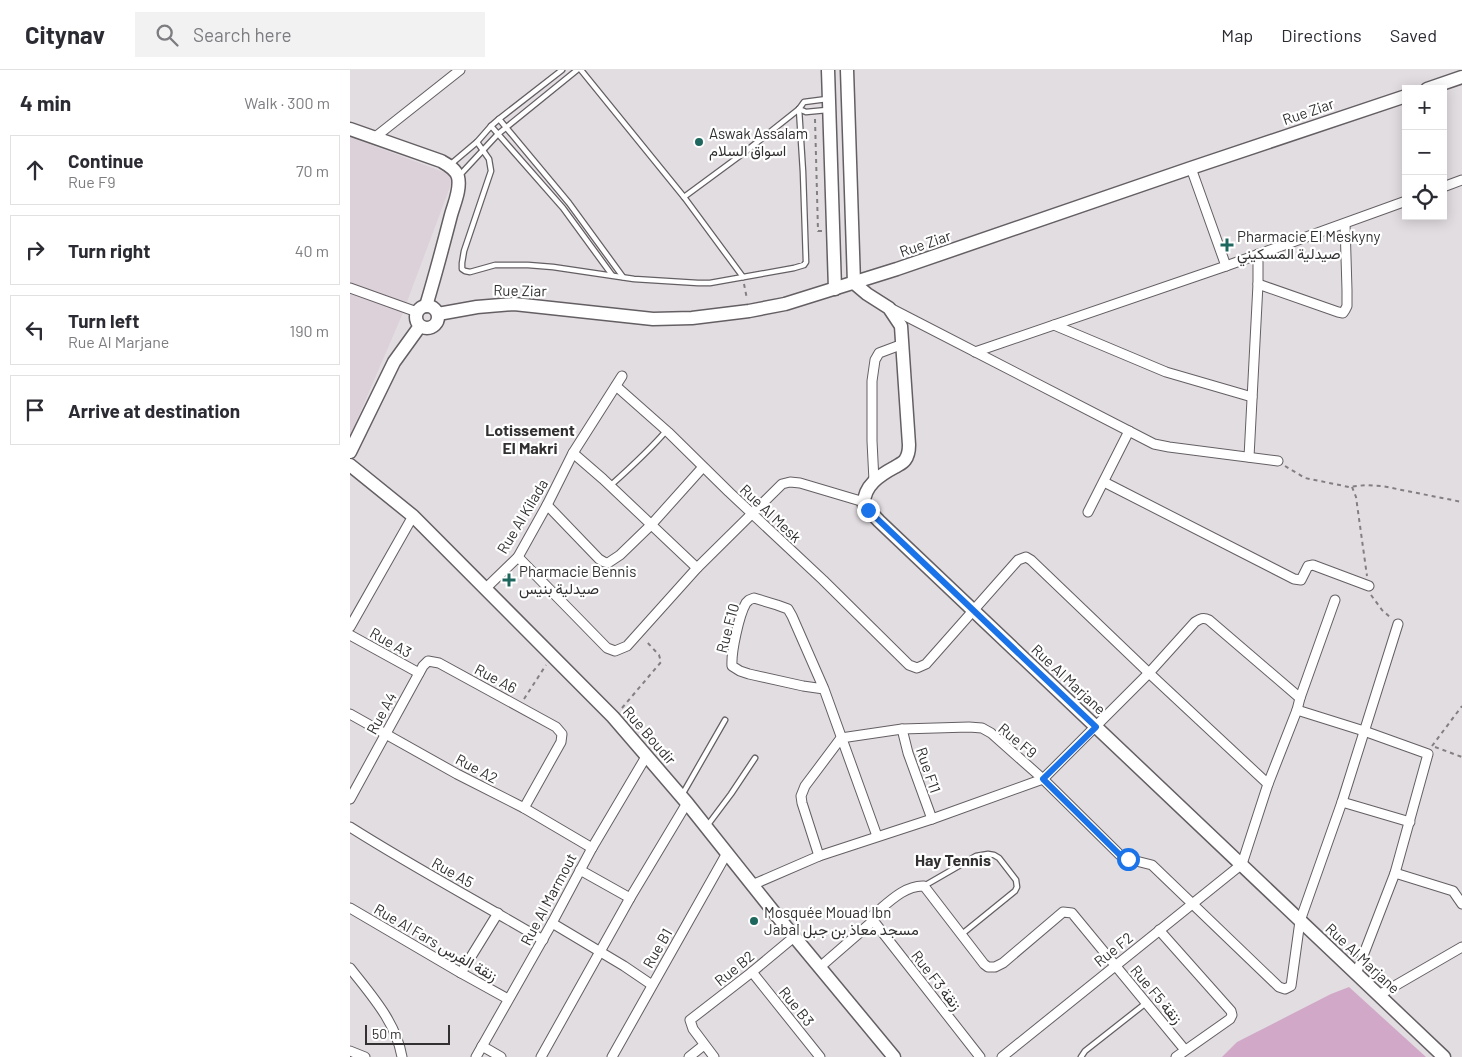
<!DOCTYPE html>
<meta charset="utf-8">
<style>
:root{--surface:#fff;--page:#f2f2f3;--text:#2b2b33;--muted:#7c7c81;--line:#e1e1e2}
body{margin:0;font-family:Barlow,Vazirmatn,sans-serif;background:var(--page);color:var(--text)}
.controls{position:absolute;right:15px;top:15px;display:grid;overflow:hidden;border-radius:0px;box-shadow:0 2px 12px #0003}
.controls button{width:45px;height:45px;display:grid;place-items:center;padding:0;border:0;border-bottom:1px solid var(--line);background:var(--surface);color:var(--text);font:25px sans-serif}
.scale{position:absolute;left:15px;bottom:12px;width:85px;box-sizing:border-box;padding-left:5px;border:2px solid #323031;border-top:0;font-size:14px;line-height:18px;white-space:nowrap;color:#323031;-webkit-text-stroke:4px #fff;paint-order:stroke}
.stop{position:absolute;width:15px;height:15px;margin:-11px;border:4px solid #1a73e8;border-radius:50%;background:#fff}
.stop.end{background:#1a73e8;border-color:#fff;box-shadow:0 1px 5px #0008}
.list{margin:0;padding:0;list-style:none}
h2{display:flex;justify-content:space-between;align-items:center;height:65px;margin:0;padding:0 20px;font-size:21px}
h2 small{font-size:16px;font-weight:400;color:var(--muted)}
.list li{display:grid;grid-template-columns:32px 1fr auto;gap:15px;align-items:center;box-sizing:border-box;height:70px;margin:0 10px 10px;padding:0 10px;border:1px solid var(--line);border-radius:0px}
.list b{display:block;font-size:19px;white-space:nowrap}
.list p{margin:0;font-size:16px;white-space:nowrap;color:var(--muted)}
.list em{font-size:16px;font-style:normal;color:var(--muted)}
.icon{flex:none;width:28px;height:28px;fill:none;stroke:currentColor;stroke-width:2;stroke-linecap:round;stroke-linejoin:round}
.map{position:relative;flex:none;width:1112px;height:987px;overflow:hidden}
header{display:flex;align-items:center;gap:30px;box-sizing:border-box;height:70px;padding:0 25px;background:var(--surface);border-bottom:1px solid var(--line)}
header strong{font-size:24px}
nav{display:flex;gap:28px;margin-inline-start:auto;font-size:18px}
.search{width:350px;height:45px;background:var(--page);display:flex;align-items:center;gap:12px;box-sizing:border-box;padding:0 18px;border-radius:0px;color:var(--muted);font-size:19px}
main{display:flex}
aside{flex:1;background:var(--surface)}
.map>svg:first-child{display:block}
.built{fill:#dcd0d9}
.green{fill:#d1a8c8}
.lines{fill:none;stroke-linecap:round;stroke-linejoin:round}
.lane-casing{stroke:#645f63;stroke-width:7}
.street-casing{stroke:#645f63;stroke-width:11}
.secondary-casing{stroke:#645f63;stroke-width:15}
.path{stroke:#827f81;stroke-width:2;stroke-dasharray:4 4;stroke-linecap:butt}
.lane{stroke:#fff;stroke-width:4.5}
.street{stroke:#fff;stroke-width:9}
.secondary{stroke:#fff;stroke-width:12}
.route{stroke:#1a73e8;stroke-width:6}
.poi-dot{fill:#1d675e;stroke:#fff;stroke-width:2}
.labels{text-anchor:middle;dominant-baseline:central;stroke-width:4.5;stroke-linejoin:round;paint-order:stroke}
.street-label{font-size:15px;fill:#323031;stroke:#fff}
.poi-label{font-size:15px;fill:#323031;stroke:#fff;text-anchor:start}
.neighbourhood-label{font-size:16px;font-weight:bold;fill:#323031;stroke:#fff}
</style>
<header>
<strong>Citynav</strong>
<div class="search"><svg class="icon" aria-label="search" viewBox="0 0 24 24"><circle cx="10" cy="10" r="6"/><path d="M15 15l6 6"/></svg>Search here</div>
<nav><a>Map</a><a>Directions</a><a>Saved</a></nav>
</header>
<main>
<aside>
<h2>4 min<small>Walk · 300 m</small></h2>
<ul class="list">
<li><svg class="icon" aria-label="ahead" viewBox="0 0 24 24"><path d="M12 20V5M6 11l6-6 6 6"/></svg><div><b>Continue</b><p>Rue F9</p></div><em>70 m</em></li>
<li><svg class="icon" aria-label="right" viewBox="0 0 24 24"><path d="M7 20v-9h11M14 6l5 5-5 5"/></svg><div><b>Turn right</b></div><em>40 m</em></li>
<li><svg class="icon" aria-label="left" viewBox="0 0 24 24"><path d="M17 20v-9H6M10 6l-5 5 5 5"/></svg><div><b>Turn left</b><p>Rue Al Marjane</p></div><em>190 m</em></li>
<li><svg class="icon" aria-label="arrive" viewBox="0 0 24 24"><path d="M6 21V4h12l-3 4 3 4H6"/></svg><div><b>Arrive at destination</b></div></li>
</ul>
</aside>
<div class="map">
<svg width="1112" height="987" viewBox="0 0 1112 987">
<rect width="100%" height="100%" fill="#e2dde1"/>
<!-- built -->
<polygon class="built" points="0,67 104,106 52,245 0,366"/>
<!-- green -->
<polygon class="green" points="999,917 1076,987 872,987 887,972 981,924"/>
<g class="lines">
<defs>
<g id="lane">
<polyline points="231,0 334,127 393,207"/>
<polyline points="449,39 456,42 477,40"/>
<polyline points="149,49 219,133 273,207"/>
<polyline points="141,56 213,138 262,205"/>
<polyline points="127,72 139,89 141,101 114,181 112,193 112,199 115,201 120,202 145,195 178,195 203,197 284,209 348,213 360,213 444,198 454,195 456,192 453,102 449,39"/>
<polyline points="101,94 127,72 141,56 149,49 212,0"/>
<polyline points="109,106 148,64 227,0"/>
<polyline points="334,127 391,85 449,39 454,32 477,29"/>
<path d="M260,416C280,398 299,381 316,361"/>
<polyline points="332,725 375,650"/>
<polyline points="357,756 381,724 405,688"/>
<polyline points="574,816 626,786 638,784 644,785 649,788 666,810 667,817 665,821 612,864"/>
<polyline points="731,987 735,981 796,933"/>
</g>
<g id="street">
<polyline points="24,68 110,0"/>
<polyline points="841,98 876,196"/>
<polyline points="1093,117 1112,110"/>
<polyline points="908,214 988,242 993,243 995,240 997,236 997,220 995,154"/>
<polyline points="0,218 67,242"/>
<polyline points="542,239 804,374 819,377 928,391"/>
<polyline points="704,255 816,302 902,327"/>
<polyline points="625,282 876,196 1056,131"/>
<polyline points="266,316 318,362 379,422 473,510 559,595 567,598 576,594 668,490 676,487 681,490 799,603 918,714"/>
<polyline points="223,383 253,409 347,498"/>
<polyline points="899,387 908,214 908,184"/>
<polyline points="524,411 522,371 522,311 525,290 529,283 553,274"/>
<polyline points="754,412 944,509 951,510 958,496 963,495 1019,516"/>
<polyline points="197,435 249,489 254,492 258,493 270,485 301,455 353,397"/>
<polyline points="738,442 779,361"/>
<polyline points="168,487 257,578 265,581 277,576 347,498 432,414 440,412 450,413 514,432"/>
<polyline points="136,518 168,487 197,435 223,383 272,306"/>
<polyline points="0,557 63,446"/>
<polyline points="0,565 69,603"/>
<path d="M474,619L453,616L399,604L390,601L382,596C381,582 389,545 396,533L399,530L404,528L427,535L438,539L442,546L474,619L527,766"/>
<polyline points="947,640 1014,661 1078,684 1045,803 1006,904"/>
<polyline points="0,644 107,704 174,738 242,778"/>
<polyline points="552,659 558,683 582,749"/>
<polyline points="0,729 73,596 78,591 89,593 206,657 212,664 211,672 174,738"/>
<polyline points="992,732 1060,752"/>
<path d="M0,757C63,797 129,832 193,870"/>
<polyline points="469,786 452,733 451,726 455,716 491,668 552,659 619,657 632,658 641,663 693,709 770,785 778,789 802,795 929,917 935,919 941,916 950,851 992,732 1048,554"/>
<polyline points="230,800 280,828"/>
<polyline points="1045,803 1103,821 1112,834"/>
<path d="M402,815L469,786L582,749L693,709L799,603L845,552C850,549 853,547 859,550L950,628"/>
<polyline points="0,838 111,903 158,929"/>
<polyline points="202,853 274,896 302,915"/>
<polyline points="809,860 881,941 882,945 880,949 826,987"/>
<polyline points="470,897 523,851"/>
<path d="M0,898C21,925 46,952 52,987"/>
<polyline points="402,902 470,987"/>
<polyline points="111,903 148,843"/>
<polyline points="1029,925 1112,877"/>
<polyline points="132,976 151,987"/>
<polyline points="0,981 15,987"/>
<polyline points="126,987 202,853 242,778 297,685"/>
<polyline points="191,987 280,828 337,733"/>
<polyline points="262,987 377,783"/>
<polyline points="339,987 354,975"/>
<polyline points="364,987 343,959 340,950 402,902 444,867"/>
<path d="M630,987L522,849V846C537,834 554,815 574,816L634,894L638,897H645L653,893L713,842L722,843L835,980"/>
<polyline points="652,987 892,794 918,714 947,640 950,628 985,530"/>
</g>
<g id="secondary">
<polyline points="478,0 485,219"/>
<path d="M497,0L504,213L517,224L539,238L551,256L559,375C559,380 558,386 555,390C553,393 548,395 545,397C530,405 513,416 514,435L529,451L1094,987"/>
<polyline points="1077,19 1112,7"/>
<path d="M0,59L91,91C98,95 106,99 108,107C111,119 104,134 101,145C93,176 85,206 76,236"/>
<circle cx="77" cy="247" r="11"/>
<polyline points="88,244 127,237 164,234 303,249 342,248 399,241 435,234 547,199 841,98 1056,26"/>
<polyline points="0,382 44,292 70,256"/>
<polyline points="0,395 63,446 263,647 337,733 423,841 544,987"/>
</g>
</defs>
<!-- lane casing -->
<use href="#lane" class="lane-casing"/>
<!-- street casing -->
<use href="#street" class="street-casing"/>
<!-- secondary casing -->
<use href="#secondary" class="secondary-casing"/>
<!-- path -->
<g class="path">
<polyline points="465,49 468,161 473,161"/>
<polyline points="394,214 397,229"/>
<polyline points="935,396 955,408 999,417 1016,415 1032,416 1112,432"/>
<polyline points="1002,417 1006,427 1017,506"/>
<polyline points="1021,525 1032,540 1041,548"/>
<polyline points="174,629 196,595"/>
<polyline points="272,638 311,592 309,585 296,571"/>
<polyline points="1082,676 1112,636"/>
<polyline points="1085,677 1112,687"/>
</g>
<!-- lane -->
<use href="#lane" class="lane"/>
<!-- street -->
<use href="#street" class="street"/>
<!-- secondary -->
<use href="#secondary" class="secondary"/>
</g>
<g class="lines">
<!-- route -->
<polyline class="route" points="518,440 746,657 693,709 770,785 778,789"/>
</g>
<!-- markers -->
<g class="poi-dot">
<circle cx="349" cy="72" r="5"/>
<path d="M874.5 167.5h5v5h5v5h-5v5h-5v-5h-5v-5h5z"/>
<path d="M156.5 502.5h5v5h5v5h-5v5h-5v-5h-5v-5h5z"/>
<circle cx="404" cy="851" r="5"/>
</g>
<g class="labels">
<!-- street labels -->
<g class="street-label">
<text transform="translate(958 41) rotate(-19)">Rue Ziar</text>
<text transform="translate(575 173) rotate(-19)">Rue Ziar</text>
<text transform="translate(170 220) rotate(1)">Rue Ziar</text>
<text transform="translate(421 443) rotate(43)">Rue Al Mesk</text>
<text transform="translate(172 446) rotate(-59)">Rue Al Kilada</text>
<text transform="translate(377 558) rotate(-75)">Rue F10</text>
<text transform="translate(41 572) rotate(29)">Rue A3</text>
<text transform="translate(146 608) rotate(28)">Rue A6</text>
<text transform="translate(719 609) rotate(43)">Rue Al Marjane</text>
<text transform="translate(31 643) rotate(-61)">Rue A4</text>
<text transform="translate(300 665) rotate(49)">Rue Boudir</text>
<text transform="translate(668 670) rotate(40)">Rue F9</text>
<text transform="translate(127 698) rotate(28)">Rue A2</text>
<text transform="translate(579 700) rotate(71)">Rue F11</text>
<text transform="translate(103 802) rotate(29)">Rue A5</text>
<text transform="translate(198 829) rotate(-62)">Rue Al Marmout</text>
<text transform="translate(86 872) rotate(30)">Rue Al Fars زنقة الفرس</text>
<text transform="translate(307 878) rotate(-60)">Rue B1</text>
<text transform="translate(763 879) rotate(-39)">Rue F2</text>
<text transform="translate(1013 888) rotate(43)">Rue Al Marjane</text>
<text transform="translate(384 898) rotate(-39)">Rue B2</text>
<text transform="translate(587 910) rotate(52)">Rue F3 زنقة</text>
<text transform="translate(807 924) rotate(50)">Rue F5 زنقة</text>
<text transform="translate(447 936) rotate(51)">Rue B3</text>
</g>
<!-- poi labels -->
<g class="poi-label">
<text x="359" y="63">Aswak Assalam<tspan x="359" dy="17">اسواق السلام</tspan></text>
<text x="887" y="166">Pharmacie El Meskyny<tspan x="887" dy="17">صيدلية المسكيني</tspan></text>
<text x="169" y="501">Pharmacie Bennis<tspan x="169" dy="17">صيدلية بنيس</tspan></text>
<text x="414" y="842">Mosquée Mouad Ibn<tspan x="414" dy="17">Jabal مسجد معاذ بن جبل</tspan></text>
</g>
<!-- neighbourhood labels -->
<g class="neighbourhood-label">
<text x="180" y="359">Lotissement<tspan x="180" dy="18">El Makri</tspan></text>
<text x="603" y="789">Hay Tennis</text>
</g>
</g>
</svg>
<div class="controls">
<button>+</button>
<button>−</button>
<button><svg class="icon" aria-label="locate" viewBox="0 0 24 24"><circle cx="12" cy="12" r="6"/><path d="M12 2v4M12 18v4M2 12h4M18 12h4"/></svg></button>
</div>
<div class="scale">50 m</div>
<div class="stop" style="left:778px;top:789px"></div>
<div class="stop end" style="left:518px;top:440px"></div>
</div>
</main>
